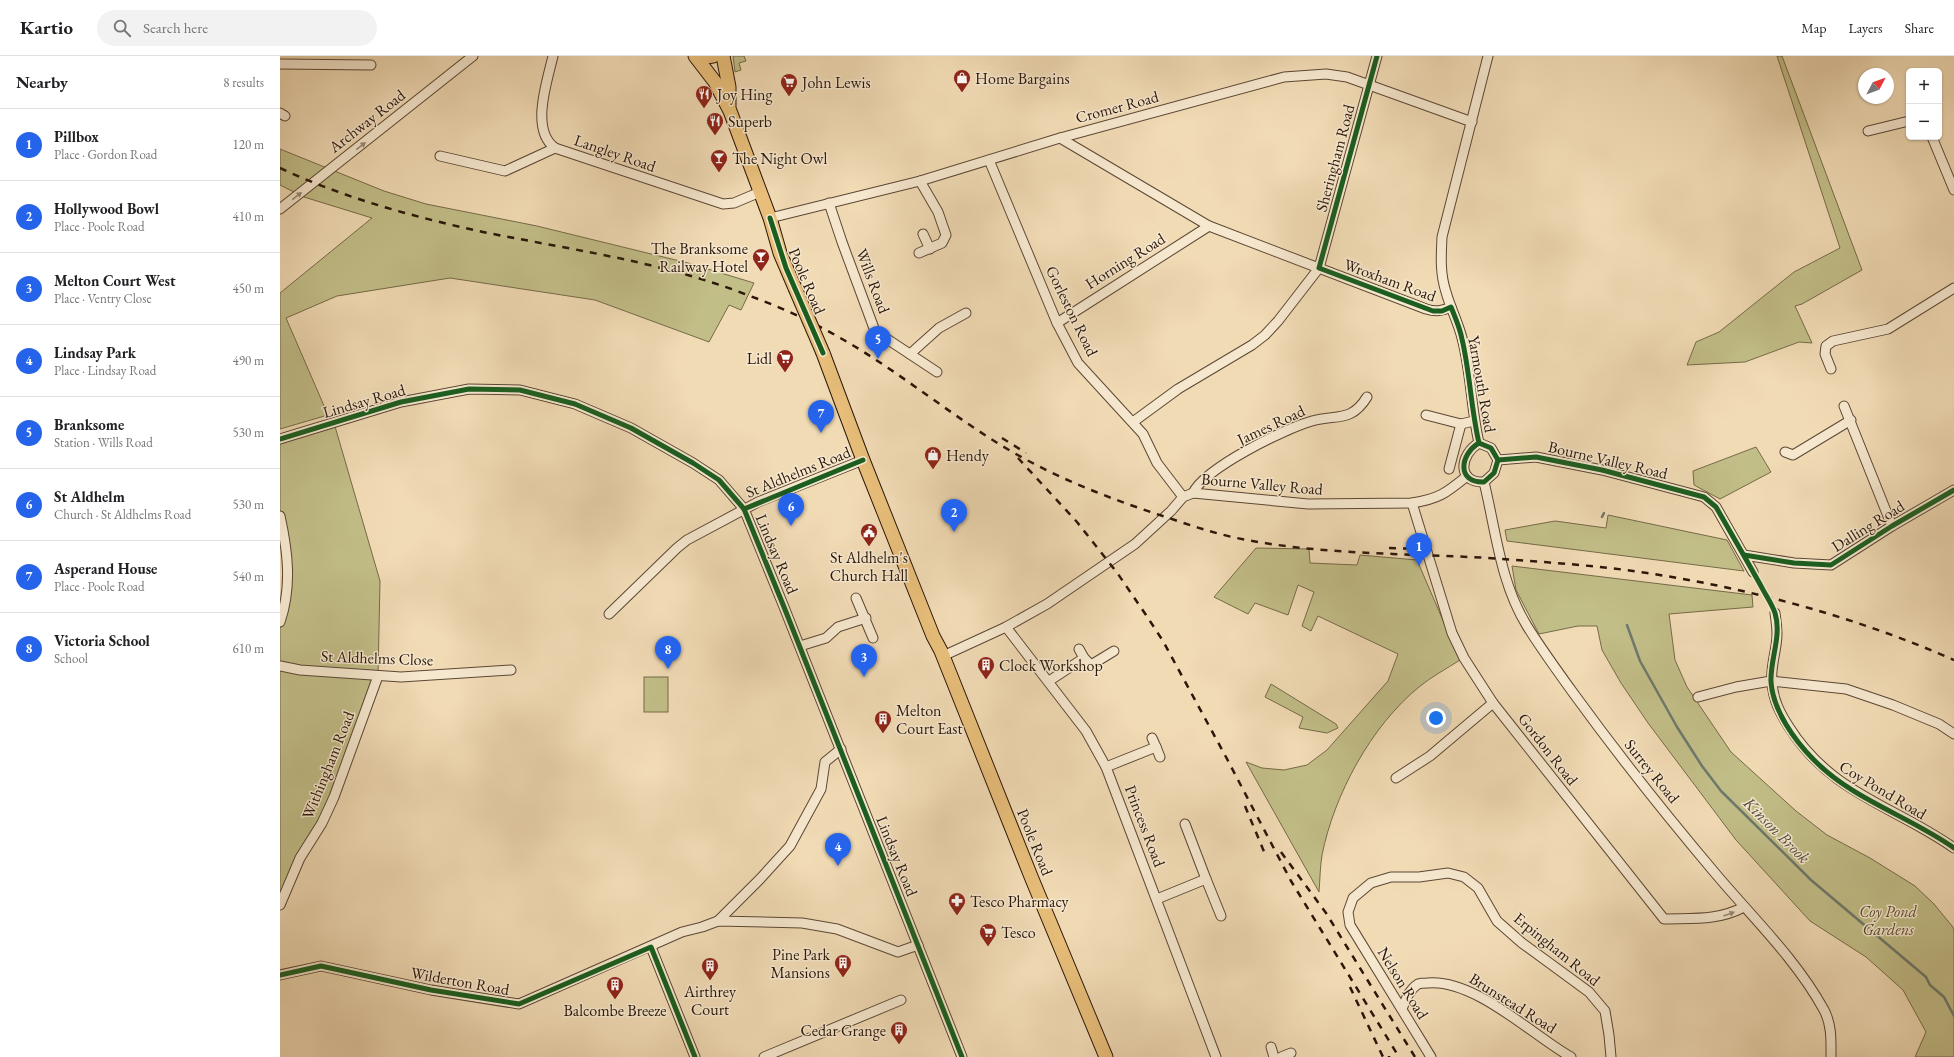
<!DOCTYPE html>
<meta charset="utf-8">
<style>
:root{--surface:#fff;--page:#f2f2f2;--text:#202124;--muted:#757577;--line:#e0e0e0;--accent:#2563eb}
body{margin:0;font-family:"EB Garamond",serif;background:var(--page);color:var(--text)}
.controls{position:absolute;right:12px;top:12px;display:grid;overflow:hidden;border-radius:6px;box-shadow:0 1px 3px #0004}
.controls button{width:36px;height:36px;display:grid;place-items:center;padding:0;border:0;border-bottom:1px solid var(--line);background:var(--surface);color:var(--text);font:20px sans-serif}
.compass{position:absolute;left:1578px;top:12px;width:36px;height:36px;border-radius:50%;background:var(--surface);box-shadow:0 1px 3px #0004;rotate:49deg}
.you{position:absolute;left:1156px;top:662px;width:14px;height:14px;margin:-10px;border:3px solid #fff;border-radius:50%;background:#1a73e8;box-shadow:0 0 0 6px #1a73e833}
.badge{display:grid;place-items:center;width:26px;height:26px;border-radius:50%;background:var(--accent);color:#fff;font-size:13px;font-weight:700}
.pin{position:absolute;translate:-50% -33px;filter:drop-shadow(0 1px 2px #0008)}
.pin::after{content:'';position:absolute;top:21px;width:14px;height:12px;background:inherit;clip-path:polygon(0 0,100% 0,50% 100%)}
.list{margin:0;padding:0;list-style:none}
h2{display:flex;justify-content:space-between;align-items:center;height:52px;margin:0;padding:0 16px;font-size:17px}
h2 small{font-size:13px;font-weight:400;color:var(--muted)}
.list li{display:grid;grid-template-columns:26px 1fr auto;gap:12px;align-items:center;box-sizing:border-box;height:72px;padding:0 16px;border-top:1px solid var(--line)}
.list b{display:block;font-size:15px;white-space:nowrap}
.list p{margin:0;font-size:13px;white-space:nowrap;color:var(--muted)}
.list em{font-size:13px;font-style:normal;color:var(--muted)}
.icon{flex:none;width:22px;height:22px;fill:none;stroke:currentColor;stroke-width:2;stroke-linecap:round;stroke-linejoin:round}
.map{position:relative;flex:none;width:1674px;height:1001px;overflow:hidden}
header{display:flex;align-items:center;gap:24px;box-sizing:border-box;height:56px;padding:0 20px;background:var(--surface);border-bottom:1px solid var(--line)}
header strong{font-size:19px}
nav{display:flex;gap:22px;margin-inline-start:auto;font-size:14px}
.search{width:280px;height:36px;background:var(--page);display:flex;align-items:center;gap:10px;box-sizing:border-box;padding:0 14px;border-radius:22px;color:var(--muted);font-size:15px}
main{display:flex}
aside{flex:1;background:var(--surface)}
.map>svg:first-child{display:block}
.green{fill:#c2be88;stroke:#766a48}
.lines{fill:none;stroke-linecap:round;stroke-linejoin:round}
.stream{stroke:#6e796c;stroke-width:2.5}
.minor-casing{stroke:#5c4734;stroke-width:11}
.highway-casing{stroke:#2b1609;stroke-width:15}
.minor{stroke:#f6e8cf;stroke-width:9}
.highway{stroke:#e8be7a;stroke-width:13}
.rail{stroke:#2b1609;stroke-width:2.5;stroke-dasharray:7 7;stroke-linecap:butt}
.highway-bridge-casing{stroke:#2b1609;stroke-width:15;stroke-linecap:butt}
.highway-bridge{stroke:#e8be7a;stroke-width:13}
.cycleway-casing{stroke:#f6e8cf;stroke-width:8}
.cycleway{stroke:#1b5e20;stroke-width:5}
.oneway{fill:#9b8a76}
.labels{text-anchor:middle;dominant-baseline:central;stroke-width:3;stroke-linejoin:round;paint-order:stroke}
.poi-label{font-size:16px;fill:#2b1609;stroke:#f6e8cf;text-anchor:start}
.street-label{font-size:16px;fill:#2b1609;stroke:#f6e8cf}
.park-label{font-size:16px;font-style:italic;fill:#58482f;stroke:#f6e8cf}
.water-label{font-size:17px;font-style:italic;fill:#525043;stroke:#f6e8cf}
</style>
<header>
<strong>Kartio</strong>
<div class="search"><svg class="icon" aria-label="search" viewBox="0 0 24 24"><circle cx="10" cy="10" r="6"/><path d="M15 15l6 6"/></svg>Search here</div>
<nav><a>Map</a><a>Layers</a><a>Share</a></nav>
</header>
<main>
<aside>
<h2>Nearby<small>8 results</small></h2>
<ul class="list">
<li><span class="badge">1</span><div><b>Pillbox</b><p>Place · Gordon Road</p></div><em>120 m</em></li>
<li><span class="badge">2</span><div><b>Hollywood Bowl</b><p>Place · Poole Road</p></div><em>410 m</em></li>
<li><span class="badge">3</span><div><b>Melton Court West</b><p>Place · Ventry Close</p></div><em>450 m</em></li>
<li><span class="badge">4</span><div><b>Lindsay Park</b><p>Place · Lindsay Road</p></div><em>490 m</em></li>
<li><span class="badge">5</span><div><b>Branksome</b><p>Station · Wills Road</p></div><em>530 m</em></li>
<li><span class="badge">6</span><div><b>St Aldhelm</b><p>Church · St Aldhelms Road</p></div><em>530 m</em></li>
<li><span class="badge">7</span><div><b>Asperand House</b><p>Place · Poole Road</p></div><em>540 m</em></li>
<li><span class="badge">8</span><div><b>Victoria School</b><p>School</p></div><em>610 m</em></li>
</ul>
</aside>
<div class="map">
<svg width="1674" height="1001" viewBox="0 0 1674 1001">
<rect width="100%" height="100%" fill="#f1dbb5"/>
<filter id="stains"><feTurbulence type="fractalNoise" baseFrequency=".005" numOctaves="4"/><feColorMatrix values="0 0 0 0 .2 0 0 0 0 .09 0 0 0 0 .02 0 0 0 .5 -.17"/></filter>
<radialGradient id="worn" r=".72"><stop offset=".6" stop-color="#630" stop-opacity="0"/><stop offset="1" stop-color="#630" stop-opacity=".3"/></radialGradient>
<!-- green -->
<g class="green">
<polygon points="453,0 464,0 466,5 459,7 461,14 455,16"/>
<polygon points="1497,0 1502,0 1582,214 1522,248 1515,250 1532,287 1519,286 1465,306 1407,309 1416,286 1439,276 1514,216 1560,192"/>
<polygon points="0,93 104,135 146,148 257,170 408,207 474,227 461,254 449,249 429,286 315,244 170,222 57,240 6,262 48,359 0,373 0,237 92,162 24,141 0,129"/>
<polygon points="54,367 100,525 98,620 54,741 0,849 0,566 8,539 0,460 0,383"/>
<polygon points="1476,391 1491,416 1440,443 1414,429 1413,415"/>
<polygon points="1328,459 1447,484 1464,515 1227,485 1225,474 1275,465 1326,472"/>
<path d="M976,492L1029,493L1030,507L1077,509L1080,499L1137,504L1180,604C1166,613 1151,621 1139,631C1091,670 1054,739 1042,799C1040,811 1040,824 1039,836L966,706L982,712L1004,714L1027,709L1047,694L1108,625L1118,598L1038,560L1031,575L1022,570L1034,536L1018,529L1008,559L975,547L968,558L934,541Z"/>
<polygon points="1232,510 1472,539 1473,551 1389,558 1395,604 1407,631 1451,696 1516,755 1547,779 1590,802 1635,830 1654,848 1672,870 1674,873 1674,1001 1635,1001 1646,976 1623,934 1586,901 1530,865 1456,784 1368,667 1341,627 1322,594 1317,570 1298,570 1259,578 1236,534"/>
<rect x="364" y="621" width="24" height="35"/>
<polygon points="991,628 1056,668 1058,672 1047,677 1019,672 1023,661 985,641"/>
</g>
<g class="lines">
<!-- stream -->
<g class="stream">
<polyline points="1322,461 1324,457"/>
<polyline points="1347,569 1360,605 1397,671 1422,710 1441,735 1531,824 1646,921 1650,929 1664,941 1674,960"/>
</g>
<defs>
<g id="minor">
<path d="M273,0C267,26 250,74 275,92L443,148L454,147L480,136"/>
<polyline points="0,8 91,9"/>
<polyline points="0,57 5,60"/>
<polyline points="1588,75 1629,65"/>
<polyline points="1652,81 1674,134"/>
<path d="M780,82L929,170L1146,253C1156,256 1162,255 1171,251"/>
<polyline points="160,100 225,115 275,92"/>
<polyline points="709,104 777,267 798,307 863,378 877,407 903,441"/>
<polyline points="549,147 562,186 595,275 657,316"/>
<polyline points="0,153 193,0"/>
<polyline points="490,162 640,125 780,82 1004,21 1046,18 1067,21 1192,66"/>
<polyline points="643,178 650,193"/>
<polyline points="639,197 662,187 666,179 658,156 640,125"/>
<polyline points="777,267 929,170"/>
<polyline points="630,298 659,272 686,257"/>
<polyline points="1551,313 1545,298 1546,290 1553,285 1608,273 1674,232"/>
<polyline points="1564,350 1612,470"/>
<polyline points="1146,359 1181,368 1194,365"/>
<polyline points="853,366 898,333 972,289 985,279 998,265 1039,212 1097,0"/>
<polyline points="0,383 121,346 189,333 240,334 295,348 351,372 413,407 439,424 464,453 504,551 682,1001"/>
<path d="M1199,387C1191,352 1191,316 1182,282C1178,266 1170,251 1166,236C1160,218 1161,200 1162,181L1208,0"/>
<path d="M1199,387L1211,392L1218,404L1214,417L1204,426C1176,427 1180,398 1199,387Z"/>
<polyline points="1505,396 1513,399 1571,364"/>
<polyline points="1218,404 1256,401 1322,414 1424,441 1436,451 1473,516"/>
<polyline points="1169,413 1181,368"/>
<path d="M1204,426C1216,475 1220,526 1247,570C1262,594 1278,616 1294,638C1339,700 1386,759 1435,817C1472,861 1516,903 1544,954C1552,969 1551,985 1551,1001"/>
<path d="M913,437C925,412 1004,373 1032,365C1056,358 1071,367 1087,341"/>
<path d="M1132,447L1172,577L1184,602L1213,647L1384,863C1413,862 1437,865 1464,851"/>
<path d="M0,460C8,496 12,531 0,566"/>
<polyline points="1464,499 1514,507 1551,509 1612,470 1674,434"/>
<polyline points="576,542 593,582"/>
<path d="M1495,557C1496,564 1497,571 1497,578C1497,594 1490,611 1492,626C1493,644 1500,657 1509,671C1551,738 1615,750 1674,792"/>
<polyline points="329,558 397,492 407,484 478,446 583,404"/>
<polyline points="726,571 806,675 826,711 936,1001"/>
<polyline points="520,590 546,582 558,571 586,562"/>
<polyline points="799,593 804,602 811,609 834,595"/>
<path d="M663,600L726,571L767,548L855,488L891,455L903,441L913,437L1028,448L1132,447C1159,443 1166,437 1187,420"/>
<polyline points="0,610 20,614 121,621 231,614"/>
<polyline points="769,625 804,602"/>
<polyline points="1418,641 1456,631 1491,625 1566,633 1613,649 1659,668 1674,678"/>
<polyline points="876,691 880,701"/>
<polyline points="826,711 876,691 872,682"/>
<polyline points="1116,722 1150,700 1213,647"/>
<polyline points="926,823 941,860"/>
<polyline points="877,843 926,823 905,768"/>
<polyline points="0,849 20,802 42,767 54,741 98,620"/>
<polyline points="438,865 480,823 510,790 541,733 545,706 561,693"/>
<polyline points="371,891 415,1001"/>
<polyline points="0,919 41,910 151,934 239,948 402,876 422,871 438,865 522,867 557,873 618,896 638,889"/>
<path d="M1122,953C1126,943 1129,934 1138,928C1141,927 1144,927 1147,927C1194,922 1252,979 1291,1001"/>
<polyline points="991,991 994,1001"/>
<polyline points="484,1001 621,944"/>
<polyline points="1001,1001 1011,997"/>
<polyline points="1151,1001 1070,869 1068,856 1073,842 1091,827 1111,821 1139,821 1168,817 1184,821 1198,832 1217,865 1242,887 1309,936 1325,955 1329,979 1331,1001"/>
</g>
<g id="highway">
<polyline points="415,0 435,26 450,55 490,162 500,197 515,232"/>
<polyline points="417,0 426,1 433,0"/>
<polyline points="443,0 449,31 449,50"/>
<polyline points="543,297 583,404 653,580 661,595 752,823 826,1001"/>
</g>
</defs>
<!-- minor casing -->
<use href="#minor" class="minor-casing"/>
<!-- highway casing -->
<use href="#highway" class="highway-casing"/>
<!-- minor -->
<use href="#minor" class="minor"/>
<!-- highway -->
<use href="#highway" class="highway"/>
<!-- rail -->
<g class="rail">
<path d="M0,112C64,142 134,161 203,176C293,194 384,206 470,240C506,253 541,270 574,290C627,322 675,362 729,394C780,424 836,445 892,463C912,470 931,476 952,481C1035,499 1123,497 1208,502C1261,506 1315,509 1367,517C1472,533 1576,561 1674,604"/>
<polyline points="722,382 746,397"/>
<polyline points="738,402 797,466 838,518 866,559 883,585 946,701 1011,825 1119,1001"/>
<polyline points="1109,492 1145,493"/>
<polyline points="965,750 985,798"/>
<polyline points="1001,796 1046,857 1135,1001"/>
<polyline points="1070,931 1103,1001"/>
<polyline points="1109,1000 1109,1001"/>
</g>
<defs>
<polyline id="highway-bridge" points="515,232 543,297"/>
</defs>
<!-- highway-bridge casing -->
<use href="#highway-bridge" class="highway-bridge-casing"/>
<!-- highway-bridge -->
<use href="#highway-bridge" class="highway-bridge"/>
<defs>
<g id="cycleway">
<path d="M1097,0L1039,212L1153,255H1162L1171,251C1175,261 1180,272 1182,283C1190,317 1191,353 1199,387"/>
<polyline points="490,162 506,212 543,297"/>
<polyline points="0,383 121,346 189,333 240,334 295,348 351,372 413,407 439,424 464,453 504,551 682,1001"/>
<path d="M1199,387L1211,392L1218,404L1214,417L1204,426C1176,427 1180,398 1199,387Z"/>
<path d="M1218,404L1256,401L1322,414L1424,441L1436,451C1451,477 1466,503 1481,530C1485,538 1492,548 1495,557C1502,580 1490,603 1491,626C1493,654 1514,684 1534,704C1573,744 1629,760 1674,792"/>
<polyline points="464,453 583,404"/>
<polyline points="1464,499 1514,507 1551,509 1612,470 1674,434"/>
<polyline points="0,919 41,910 151,934 239,948 371,891 415,1001"/>
</g>
</defs>
<!-- cycleway casing -->
<use href="#cycleway" class="cycleway-casing"/>
<!-- cycleway -->
<use href="#cycleway" class="cycleway"/>
</g>
<!-- one-way arrows -->
<defs><path id="oneway-solid" d="M-6-.8H1V-3.2L6.5 0L1 3.2V.8H-6Z"/></defs>
<g class="oneway">
<use href="#oneway-solid" transform="translate(81 90) rotate(-38)"/>
<use href="#oneway-solid" transform="translate(17 140) rotate(-38)"/>
<use href="#oneway-solid" transform="translate(1449 858) rotate(-20)"/>
</g>
<!-- icons -->
<defs>
<symbol id="shop-pin" viewBox="-11 -11 22 30"><path d="M0 17L-7.5 6A9.5 9.5 0 1 1 7.5 6Z" fill="#8f2418" stroke="#f6e8cf"/><path d="M-5-2.5h2.3a2.7 3.5 0 0 1 5.4 0H5L5.5 6h-11ZM-1.5-2.5h3a1.5 2.3 0 0 0-3 0Z" fill="#fff"/></symbol>
<symbol id="supermarket-pin" viewBox="-11 -11 22 30"><path d="M0 17L-7.5 6A9.5 9.5 0 1 1 7.5 6Z" fill="#8f2418" stroke="#f6e8cf"/><path d="M-6-5.5h2.5l.6 2H6L4.5 2H-2.5L-4.4-4H-6ZM-1.5 3.2a1.3 1.3 0 1 0 .1 0ZM3 3.2a1.3 1.3 0 1 0 .1 0Z" fill="#fff"/></symbol>
<symbol id="restaurant-pin" viewBox="-11 -11 22 30"><path d="M0 17L-7.5 6A9.5 9.5 0 1 1 7.5 6Z" fill="#8f2418" stroke="#f6e8cf"/><path d="M-5-6h1v4h1v-4h1v4h1v-4h1v5L-1.5 .5V6h-2V.5L-5-1ZM5-6V6H3V1.5H1.5Q1.5-4 5-6Z" fill="#fff"/></symbol>
<symbol id="bar-pin" viewBox="-11 -11 22 30"><path d="M0 17L-7.5 6A9.5 9.5 0 1 1 7.5 6Z" fill="#8f2418" stroke="#f6e8cf"/><path d="M-6-5H6L.8 .8V4.5H3.5V6h-7V4.5H-.8V.8Z" fill="#fff"/></symbol>
<symbol id="civic-pin" viewBox="-11 -11 22 30"><path d="M0 17L-7.5 6A9.5 9.5 0 1 1 7.5 6Z" fill="#8f2418" stroke="#f6e8cf"/><path d="M-.6-6.5H3V-4.5H.6V-3L4-1V1h2V6H-6V1h2V-1L-.6-3ZM-1.2 2.5V6h2.4V2.5Z" fill="#fff"/></symbol>
<symbol id="building-pin" viewBox="-11 -11 22 30"><path d="M0 17L-7.5 6A9.5 9.5 0 1 1 7.5 6Z" fill="#8f2418" stroke="#f6e8cf"/><path d="M-4-6H4V6H1V3H-1V6H-4ZM-2.5-4.3h1.7v1.8h-1.7ZM.8-4.3h1.7v1.8H.8ZM-2.5-1h1.7V.8h-1.7ZM.8-1h1.7V.8H.8Z" fill="#fff"/></symbol>
<symbol id="pharmacy-pin" viewBox="-11 -11 22 30"><path d="M0 17L-7.5 6A9.5 9.5 0 1 1 7.5 6Z" fill="#8f2418" stroke="#f6e8cf"/><path d="M-2-6h4v4h4v4h-4v4h-4v-4h-4v-4h4Z" fill="#fff"/></symbol>
</defs>
<g fill-rule="evenodd">
<use href="#shop-pin" x="672" y="12" width="20" height="27"/>
<use href="#supermarket-pin" x="499" y="16" width="20" height="27"/>
<use href="#restaurant-pin" x="414" y="28" width="20" height="27"/>
<use href="#restaurant-pin" x="425" y="55" width="20" height="27"/>
<use href="#bar-pin" x="429" y="92" width="20" height="27"/>
<use href="#bar-pin" x="471" y="191" width="20" height="27"/>
<use href="#supermarket-pin" x="495" y="292" width="20" height="27"/>
<use href="#shop-pin" x="643" y="389" width="20" height="27"/>
<use href="#civic-pin" x="579" y="466" width="20" height="27"/>
<use href="#building-pin" x="696" y="599" width="20" height="27"/>
<use href="#building-pin" x="593" y="653" width="20" height="27"/>
<use href="#pharmacy-pin" x="667" y="835" width="20" height="27"/>
<use href="#supermarket-pin" x="698" y="866" width="20" height="27"/>
<use href="#building-pin" x="553" y="897" width="20" height="27"/>
<use href="#building-pin" x="420" y="900" width="20" height="27"/>
<use href="#building-pin" x="325" y="919" width="20" height="27"/>
<use href="#building-pin" x="609" y="964" width="20" height="27"/>
</g>
<g class="labels">
<!-- poi labels -->
<g class="poi-label">
<text x="695" y="22">Home Bargains</text>
<text x="522" y="26">John Lewis</text>
<text x="437" y="38">Joy Hing</text>
<text x="448" y="65">Superb</text>
<text x="452" y="102">The Night Owl</text>
<text x="468" y="192" text-anchor="end">The Branksome<tspan x="468" dy="18">Railway Hotel</tspan></text>
<text x="492" y="302" text-anchor="end">Lidl</text>
<text x="666" y="399">Hendy</text>
<text x="589" y="501" text-anchor="middle">St Aldhelm's<tspan x="589" dy="18">Church Hall</tspan></text>
<text x="719" y="609">Clock Workshop</text>
<text x="616" y="654">Melton<tspan x="616" dy="18">Court East</tspan></text>
<text x="690" y="845">Tesco Pharmacy</text>
<text x="721" y="876">Tesco</text>
<text x="550" y="898" text-anchor="end">Pine Park<tspan x="550" dy="18">Mansions</tspan></text>
<text x="430" y="935" text-anchor="middle">Airthrey<tspan x="430" dy="18">Court</tspan></text>
<text x="335" y="954" text-anchor="middle">Balcombe Breeze</text>
<text x="606" y="974" text-anchor="end">Cedar Grange</text>
</g>
<!-- street labels -->
<g class="street-label">
<text transform="translate(837 51) rotate(-15)">Cromer Road</text>
<text transform="translate(87 65) rotate(-38)">Archway Road</text>
<text transform="translate(335 97) rotate(19)">Langley Road</text>
<text transform="translate(1055 102) rotate(-75)">Sheringham Road</text>
<text transform="translate(845 205) rotate(-32)">Horning Road</text>
<text transform="translate(1110 224) rotate(20)">Wroxham Road</text>
<text transform="translate(527 225) rotate(67)">Poole Road</text>
<text transform="translate(593 225) rotate(69)">Wills Road</text>
<text transform="translate(792 255) rotate(64)">Gorleston Road</text>
<text transform="translate(1202 328) rotate(80)">Yarmouth Road</text>
<text transform="translate(84 345) rotate(-16)">Lindsay Road</text>
<text transform="translate(991 369) rotate(-25)">James Road</text>
<text transform="translate(1328 404) rotate(13)">Bourne Valley Road</text>
<text transform="translate(518 416) rotate(-22)">St Aldhelms Road</text>
<text transform="translate(982 428) rotate(5)">Bourne Valley Road</text>
<text transform="translate(1588 470) rotate(-32)">Dalling Road</text>
<text transform="translate(497 498) rotate(67)">Lindsay Road</text>
<text transform="translate(97 602) rotate(2)">St Aldhelms Close</text>
<text transform="translate(1268 693) rotate(52)">Gordon Road</text>
<text transform="translate(48 709) rotate(-68)">Withingham Road</text>
<text transform="translate(1372 715) rotate(51)">Surrey Road</text>
<text transform="translate(1603 734) rotate(31)">Coy Pond Road</text>
<text transform="translate(865 770) rotate(69)">Princess Road</text>
<text transform="translate(755 786) rotate(68)">Poole Road</text>
<text transform="translate(617 800) rotate(68)">Lindsay Road</text>
<text transform="translate(1277 893) rotate(39)">Erpingham Road</text>
<text transform="translate(180 925) rotate(10)">Wilderton Road</text>
<text transform="translate(1123 927) rotate(58)">Nelson Road</text>
<text transform="translate(1233 947) rotate(32)">Brunstead Road</text>
</g>
<!-- park labels -->
<g class="park-label">
<text x="1608" y="855">Coy Pond<tspan x="1608" dy="18">Gardens</tspan></text>
</g>
<!-- water labels -->
<g class="water-label">
<text transform="translate(1497 774) rotate(45)">Kinson Brook</text>
</g>
</g>
<rect width="100%" height="100%" filter="url(#stains)"/>
<rect width="100%" height="100%" fill="url(#worn)"/>
</svg>
<div class="controls">
<button>+</button>
<button>−</button>
</div>
<svg class="compass" viewBox="-18 -18 36 36"><path d="M0-13l5 13h-10z" fill="#e53935"/><path d="M0 13l5-13h-10z" fill="#757577"/></svg>
<div class="you"></div>
<div class="pin badge" style="left:1139px;top:510px">1</div>
<div class="pin badge" style="left:674px;top:476px">2</div>
<div class="pin badge" style="left:584px;top:621px">3</div>
<div class="pin badge" style="left:558px;top:810px">4</div>
<div class="pin badge" style="left:598px;top:303px">5</div>
<div class="pin badge" style="left:511px;top:470px">6</div>
<div class="pin badge" style="left:541px;top:377px">7</div>
<div class="pin badge" style="left:388px;top:613px">8</div>
</div>
</main>
